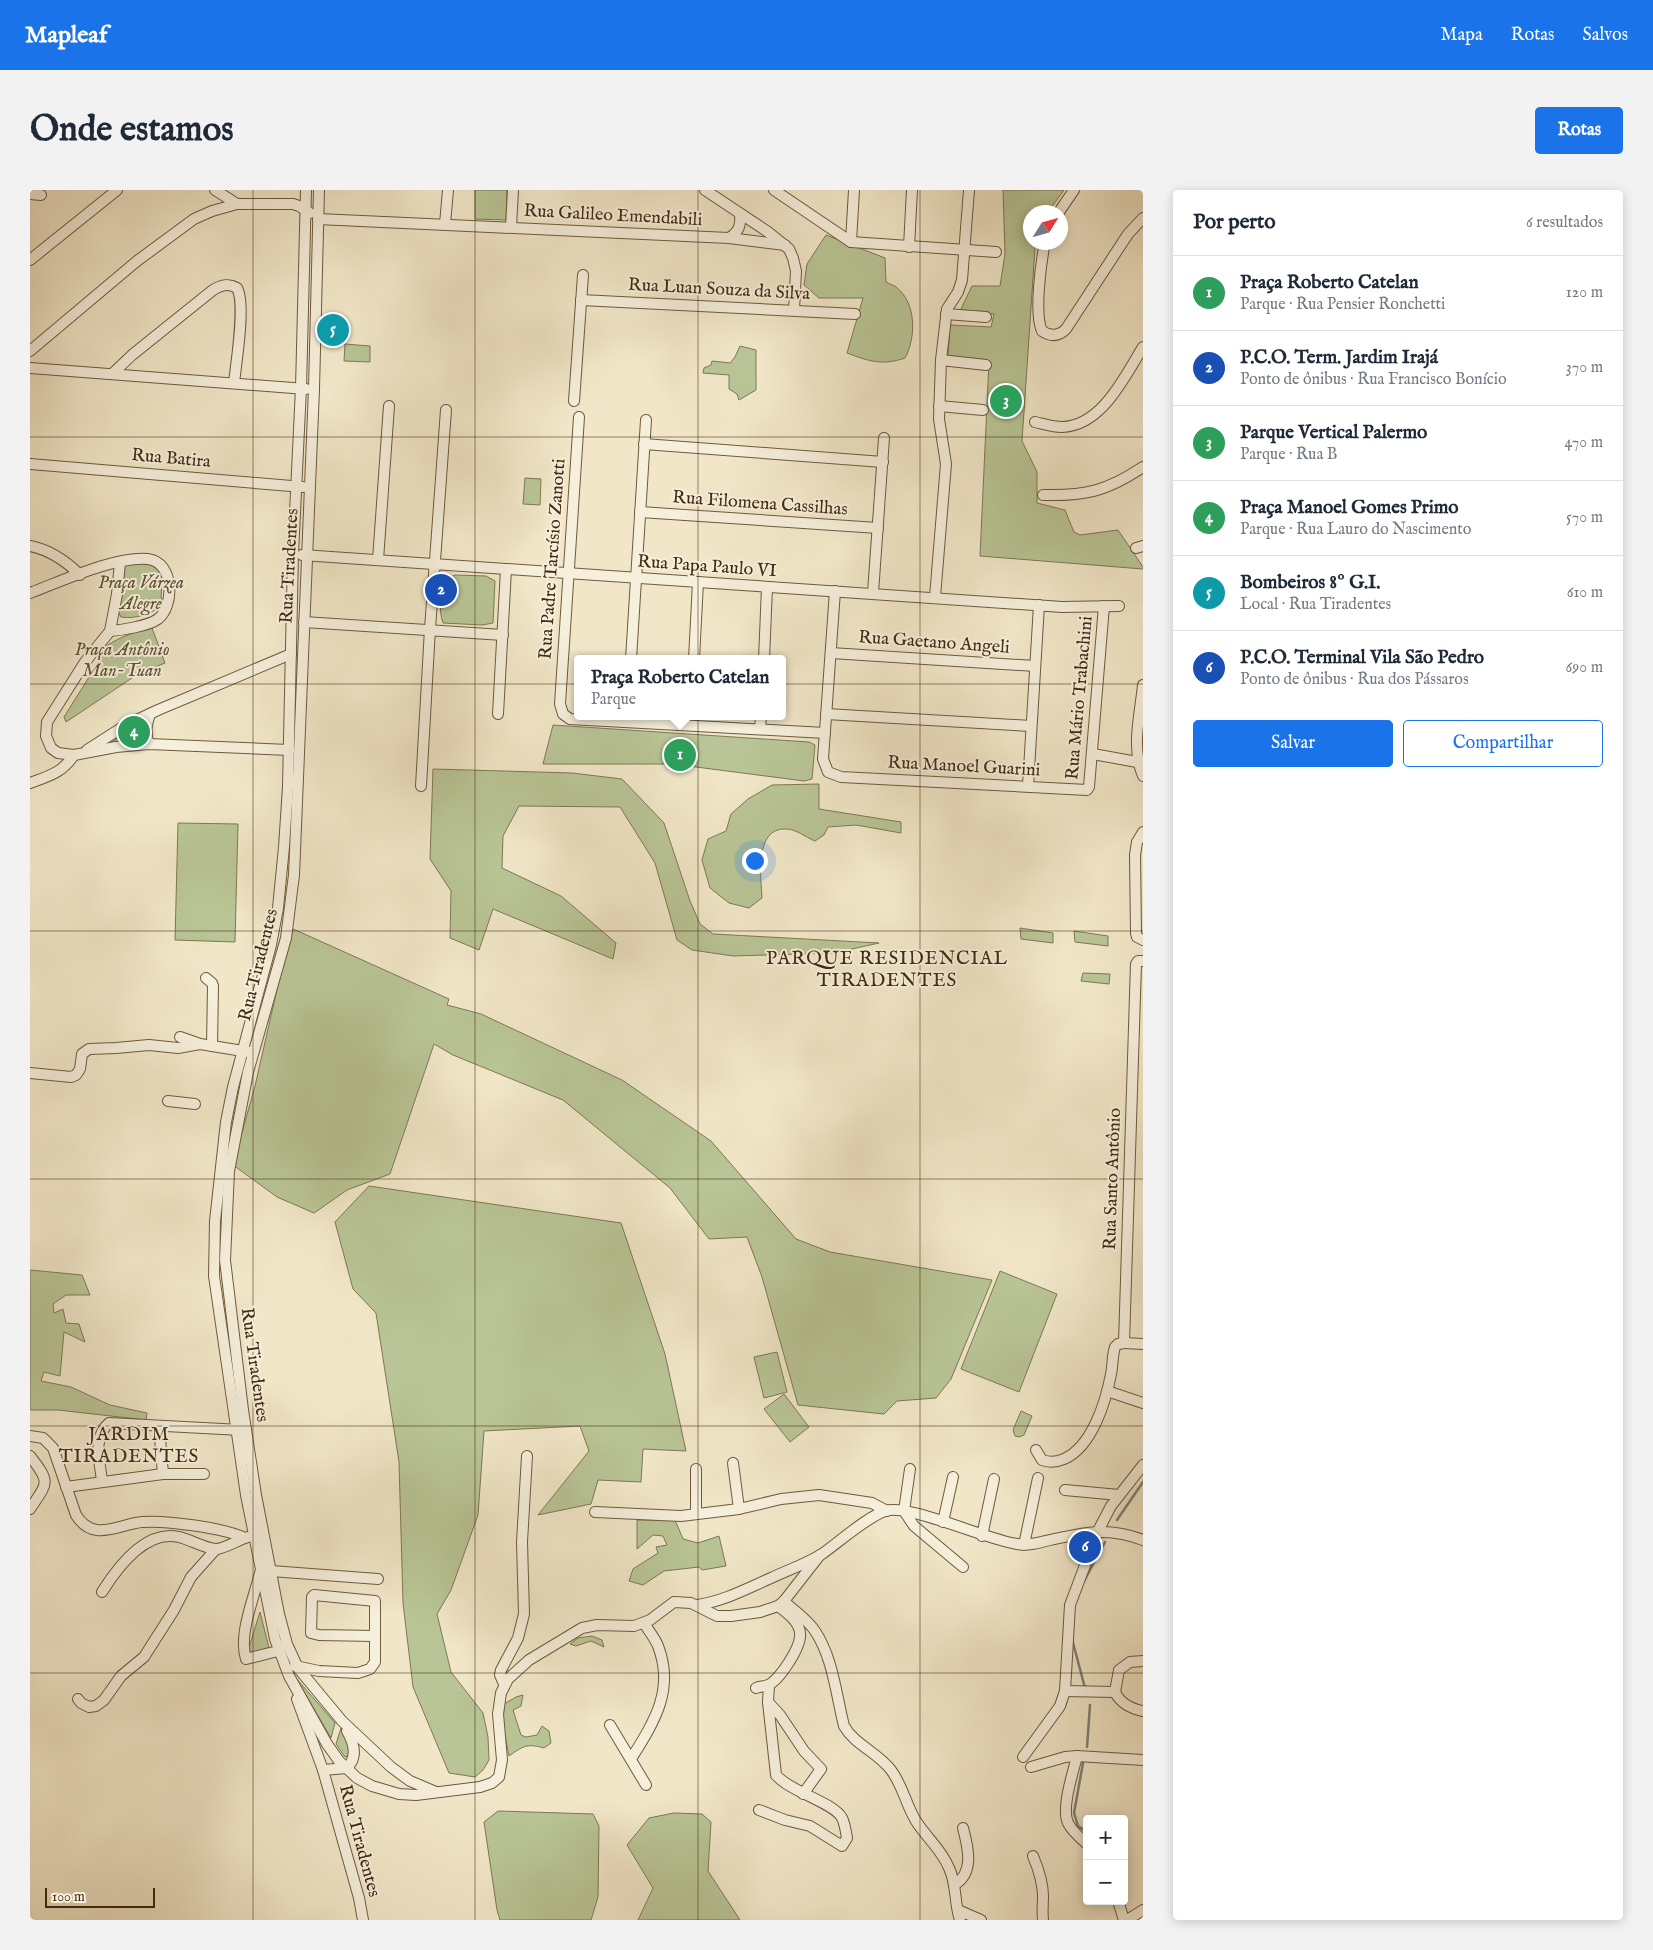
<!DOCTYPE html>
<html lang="pt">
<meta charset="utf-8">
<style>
:root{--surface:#fff;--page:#f2f2f3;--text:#1f2937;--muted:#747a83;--line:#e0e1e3;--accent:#1a73e8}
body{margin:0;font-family:"IM FELL English",serif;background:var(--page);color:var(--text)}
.controls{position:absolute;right:15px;bottom:15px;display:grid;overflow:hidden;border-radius:5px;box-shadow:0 2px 12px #0003}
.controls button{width:45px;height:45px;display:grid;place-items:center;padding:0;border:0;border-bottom:1px solid var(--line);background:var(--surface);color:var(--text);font:25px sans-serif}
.compass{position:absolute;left:993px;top:15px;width:45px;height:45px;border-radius:50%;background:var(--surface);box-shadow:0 2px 12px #0003;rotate:53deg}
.scale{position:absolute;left:15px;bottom:12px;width:110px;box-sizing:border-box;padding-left:5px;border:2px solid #432a11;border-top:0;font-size:14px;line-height:18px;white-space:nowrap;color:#432a11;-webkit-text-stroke:4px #f6efdb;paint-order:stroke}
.you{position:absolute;left:724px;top:670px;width:18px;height:18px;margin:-12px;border:4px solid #fff;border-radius:50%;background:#1a73e8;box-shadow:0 0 0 8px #1a73e833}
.badge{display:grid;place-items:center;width:32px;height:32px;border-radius:50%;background:var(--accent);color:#fff;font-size:16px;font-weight:700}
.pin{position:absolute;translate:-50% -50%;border:2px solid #fff;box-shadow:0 1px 5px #0006}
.popup{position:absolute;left:544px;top:465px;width:212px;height:65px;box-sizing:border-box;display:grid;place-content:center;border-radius:5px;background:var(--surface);filter:drop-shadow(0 1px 4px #0005);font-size:16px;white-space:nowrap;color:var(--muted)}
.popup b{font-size:19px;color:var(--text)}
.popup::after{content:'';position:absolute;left:50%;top:100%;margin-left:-10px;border:10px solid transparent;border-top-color:var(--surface)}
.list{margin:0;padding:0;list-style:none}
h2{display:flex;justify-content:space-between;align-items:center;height:65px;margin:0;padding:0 20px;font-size:21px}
h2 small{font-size:16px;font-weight:400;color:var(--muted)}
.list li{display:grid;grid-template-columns:32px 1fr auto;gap:15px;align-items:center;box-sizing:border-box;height:75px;padding:0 20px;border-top:1px solid var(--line)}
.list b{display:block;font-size:19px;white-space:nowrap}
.list p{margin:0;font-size:16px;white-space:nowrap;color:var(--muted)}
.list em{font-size:16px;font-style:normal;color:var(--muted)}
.actions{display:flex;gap:10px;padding:15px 20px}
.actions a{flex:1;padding:11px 0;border:1px solid var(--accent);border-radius:5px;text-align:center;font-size:18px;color:var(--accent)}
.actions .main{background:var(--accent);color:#fff}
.map{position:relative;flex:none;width:1113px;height:1730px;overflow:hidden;border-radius:5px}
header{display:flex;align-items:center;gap:30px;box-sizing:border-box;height:70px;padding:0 25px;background:var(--accent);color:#fff}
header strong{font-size:24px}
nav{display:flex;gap:28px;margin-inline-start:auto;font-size:18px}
.intro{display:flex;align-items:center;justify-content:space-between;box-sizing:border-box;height:120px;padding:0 30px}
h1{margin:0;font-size:35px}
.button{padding:12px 22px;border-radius:5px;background:var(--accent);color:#fff;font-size:18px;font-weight:700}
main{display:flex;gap:30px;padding:0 30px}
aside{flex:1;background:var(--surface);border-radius:5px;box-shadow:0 2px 12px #0003}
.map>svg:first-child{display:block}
.green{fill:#b9c596;stroke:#7e7854}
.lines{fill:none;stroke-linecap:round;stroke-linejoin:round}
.stream{stroke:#7a8379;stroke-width:2.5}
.minor-casing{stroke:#6e593f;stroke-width:12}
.minor{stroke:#f6efdb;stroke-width:10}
.grid{fill:none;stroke:#432a11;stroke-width:1;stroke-opacity:0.55}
.labels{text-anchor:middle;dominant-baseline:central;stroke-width:4;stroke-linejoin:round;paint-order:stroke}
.street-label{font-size:18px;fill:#432a11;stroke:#f6efdb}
.park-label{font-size:18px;font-style:italic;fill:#605132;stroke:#f6efdb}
.neighbourhood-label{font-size:19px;letter-spacing:1px;fill:#432a11;stroke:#f6efdb}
</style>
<header>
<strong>Mapleaf</strong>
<nav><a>Mapa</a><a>Rotas</a><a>Salvos</a></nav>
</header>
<div class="intro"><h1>Onde estamos</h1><a class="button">Rotas</a></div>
<main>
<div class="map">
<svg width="1113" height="1730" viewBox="0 0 1113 1730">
<rect width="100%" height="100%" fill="#f1e7c8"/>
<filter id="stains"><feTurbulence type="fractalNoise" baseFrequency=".004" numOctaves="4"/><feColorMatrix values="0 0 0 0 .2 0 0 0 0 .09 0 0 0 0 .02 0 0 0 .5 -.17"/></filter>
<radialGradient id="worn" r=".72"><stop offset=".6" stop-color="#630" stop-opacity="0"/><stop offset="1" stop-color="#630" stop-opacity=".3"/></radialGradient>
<!-- green -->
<g class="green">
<polygon points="445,0 477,0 476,30 445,29"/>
<polygon points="973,0 1034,0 1018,22 1001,22 1001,52 1007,53 1005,58 992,251 1007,282 1007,313 1035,320 1044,342 1050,345 1088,340 1113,377 1113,379 950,366 959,171 918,167 920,135 961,137 964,124 930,121 942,96 970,96 975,64"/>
<path d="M796,45L855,68L856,92C859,94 864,95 866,97C887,113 886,148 875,168C852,176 838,171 817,163L833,108H789L774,95L777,74Z"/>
<polygon points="315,154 340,156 340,172 314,171"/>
<polygon points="710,156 726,160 726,200 709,210 707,204 699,199 699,185 673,183 674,178 681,175 682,171 700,173 705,167"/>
<polygon points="495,288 511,289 510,315 493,314"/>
<path d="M119,371L132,383L131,415C121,425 105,429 91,427L87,420L94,374Z"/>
<path d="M425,385L456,386L465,391L463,433L452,435L413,433C408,418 411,405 414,390Z"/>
<path d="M122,438L135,473L108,484L36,532L34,527L71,468L69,461C85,449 102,442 122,438Z"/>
<polygon points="111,534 111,550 76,555"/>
<polygon points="523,535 779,552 785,555 782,589 774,591 643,574 513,574"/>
<polygon points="403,579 542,583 592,589 634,633 660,711 670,734 683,744 849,753 804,763 703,766 662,760 647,750 625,673 590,617 489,616 473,646 472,678 531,706 586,753 583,769 463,719 449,760 420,748 421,701 400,669"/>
<path d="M789,594V619L871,632V643L826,635L798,637L794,645L785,651C775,647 766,639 756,639C724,637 731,689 732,708L719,718L699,713L680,698L672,670L678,649L696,641L701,624L718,609L742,595Z"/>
<polygon points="148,633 208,634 205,752 145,750"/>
<polygon points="261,738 419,809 417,815 451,824 592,890 681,951 766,1049 800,1062 962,1090 921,1189 906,1208 867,1211 854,1224 768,1215 732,1087 717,1047 679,1049 640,998 533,910 423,865 404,854 360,984 317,1000 284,1023 247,1007 203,975 225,896"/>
<polygon points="990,738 1023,743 1023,753 991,749"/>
<polygon points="1044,741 1078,746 1078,756 1045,752"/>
<polygon points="1053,783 1080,784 1079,794 1051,791"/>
<polygon points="339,996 591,1033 635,1164 656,1261 613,1259 611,1292 568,1290 561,1314 508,1325 559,1261 550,1236 454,1241 448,1325 421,1400 407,1424 421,1482 453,1523 458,1547 459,1570 453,1580 445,1587 419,1583 383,1497 373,1413 369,1272 346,1123 323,1099 305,1032"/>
<polygon points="0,1080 52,1085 60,1105 36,1105 23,1114 24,1123 33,1119 36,1133 49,1134 55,1152 34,1142 30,1186 14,1182 11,1191 41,1197 80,1215 117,1223 116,1230 28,1220 0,1220"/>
<polygon points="970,1081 1027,1104 989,1202 931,1179"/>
<polygon points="747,1162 757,1202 734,1208 724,1167"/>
<polygon points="754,1204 779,1237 760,1252 734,1219"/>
<polygon points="991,1221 1002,1226 994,1245 989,1247 985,1246 983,1240"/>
<polygon points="607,1330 645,1330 653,1349 668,1353 689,1346 696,1376 672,1380 669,1377 634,1381 613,1395 599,1391 603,1379 628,1363 626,1357 637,1355 633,1346 623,1345 607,1359"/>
<polygon points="230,1422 240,1462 216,1467"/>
<polygon points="562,1446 572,1450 574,1457 561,1451 546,1456 540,1454 548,1448"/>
<polygon points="266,1488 305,1533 301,1548"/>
<path d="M493,1505L491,1516L483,1520L491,1545L496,1547L507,1545L512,1536L519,1541L521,1553L514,1558C497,1553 493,1556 479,1566L473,1535L474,1514L486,1507Z"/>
<polygon points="311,1538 321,1560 319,1566 315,1567 306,1554"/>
<polygon points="468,1621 563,1624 569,1636 568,1707 561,1730 470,1730 467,1720 454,1632"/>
<polygon points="644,1623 672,1624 681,1632 678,1681 710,1730 608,1730 623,1698 597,1655 619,1628"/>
</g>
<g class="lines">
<!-- stream -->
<g class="stream">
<polyline points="1087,1330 1113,1292"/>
<polyline points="1053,1393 1075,1352"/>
<polyline points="1042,1449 1055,1498"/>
<polyline points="1057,1557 1060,1515"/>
<polyline points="1053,1573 1044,1623 1048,1636 1057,1642"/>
</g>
<defs>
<g id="minor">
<polyline points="185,0 207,14"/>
<polyline points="276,0 271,198 263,364 258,597 254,657 248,718 241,755 203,897 196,932 185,1031 184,1086 216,1305 245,1449 259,1486 297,1554 309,1571 327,1588 342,1596 369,1604 386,1605 450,1597 462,1593 469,1587 472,1570 468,1524 471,1503 478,1489 499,1470 552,1438 567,1435 604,1436 620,1430 644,1412 661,1413 687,1426 701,1426 730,1422 748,1416 754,1411 790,1365"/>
<polyline points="289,0 284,199 264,685 256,748 218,882 199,981 195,1070 213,1220 226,1305 249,1424 257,1454 268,1478 312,1531 361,1577 380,1591 406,1602"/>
<polyline points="675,0 738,42 759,59 763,68 766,81 764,120"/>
<polyline points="744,0 821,52 966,62"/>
<polyline points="0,4 11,5"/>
<polyline points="1029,22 1044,0"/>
<polyline points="288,29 699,48 755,55"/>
<polyline points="415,34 418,0"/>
<polyline points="481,37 483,0"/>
<path d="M699,48C709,42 711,35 710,24"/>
<polyline points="821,52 824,0"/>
<path d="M1015,52C1011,72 1004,124 1012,141C1021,147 1029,146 1036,139L1098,44L1113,28"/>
<polyline points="879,57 882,0"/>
<polyline points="0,70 87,0"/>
<polyline points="551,110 825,124"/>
<polyline points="916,124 956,127"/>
<polyline points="0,161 107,71 164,29 182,21 207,14 263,14 269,16 280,23"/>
<polyline points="911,170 956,175"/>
<polyline points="0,178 276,199"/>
<path d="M82,184L102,165L183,100C191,95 198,93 207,98C216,114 206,173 204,193"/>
<polyline points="544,211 553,85"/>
<polyline points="909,216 953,220"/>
<polyline points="549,227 530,514 533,524 540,529 795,543"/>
<path d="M1005,232C1014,234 1023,237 1032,237C1072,236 1095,186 1113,157"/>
<polyline points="614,254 853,272"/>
<polyline points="0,274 273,297"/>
<path d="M1013,305C1056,306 1077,301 1113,277"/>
<polyline points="610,322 848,338"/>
<path d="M0,356C20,360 36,371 50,385"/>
<polyline points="1106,358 1113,356"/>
<polyline points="272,365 1032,417 1089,416"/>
<polyline points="348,370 359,216"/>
<polyline points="90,372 87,404 80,441 55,472 17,532 16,546 21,558 28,563 44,565 86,557 119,554 259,560"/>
<polyline points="805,401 793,569 798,582 811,587 1057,600 1059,597 1074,416"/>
<path d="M0,403C32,391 85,366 118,369C144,372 145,416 128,429C118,436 93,440 80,441"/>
<polyline points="843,403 854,248"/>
<polyline points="905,407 916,274 909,229 911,170 917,119 928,102 932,90 939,0"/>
<polyline points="274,432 473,445"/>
<polyline points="801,463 1005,476"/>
<polyline points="601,469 616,230"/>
<polyline points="664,469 668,392"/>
<polyline points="734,469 737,397"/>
<path d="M1113,495C1110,525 1101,558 1113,586"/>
<polyline points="468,524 476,379"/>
<polyline points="796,524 1001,536"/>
<polyline points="730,539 731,526"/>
<path d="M119,554C115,543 116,536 120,524"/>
<polyline points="57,560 96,535 128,520 261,464"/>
<polyline points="1063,564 1107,572"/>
<path d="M0,593C19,586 32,583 44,565"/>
<polyline points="391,596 400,439 416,220"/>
<polyline points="998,596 1009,415"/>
<polyline points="1113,642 1107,652 1105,665 1106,743 1107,747 1113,750"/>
<polyline points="176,788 182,793 183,796 182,856"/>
<polyline points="150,847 170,854 219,862"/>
<polyline points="0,883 41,887 46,885 50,879 52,864 59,859 86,858 119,855 148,858 170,854"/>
<polyline points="138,911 165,914"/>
<polyline points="1094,1153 1113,1154"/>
<polyline points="1077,1201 1113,1213"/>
<polyline points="129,1236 133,1284"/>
<path d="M0,1246L13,1248L23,1258L46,1325C51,1333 57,1339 67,1340C81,1342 98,1333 112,1332C136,1330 194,1338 215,1348"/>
<path d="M1006,1260L1012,1270C1020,1273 1027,1272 1034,1269C1062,1257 1076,1211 1081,1184C1083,1175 1082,1166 1085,1157L1088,1154L1094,1153L1106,774L1108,771H1113"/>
<path d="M0,1266C21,1293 18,1292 0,1319"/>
<polyline points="703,1273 709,1319"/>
<polyline points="666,1279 666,1324"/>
<path d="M72,1291C70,1272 62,1247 79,1233L211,1240"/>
<polyline points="36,1297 133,1284 174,1284"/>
<polyline points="1035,1300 1089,1305"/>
<polyline points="874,1321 884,1336 933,1377"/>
<polyline points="874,1321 880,1279"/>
<polyline points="565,1322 651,1326 709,1319 751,1309 789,1305 842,1313 857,1321"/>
<polyline points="913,1332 923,1287"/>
<polyline points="952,1346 964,1289"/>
<polyline points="994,1355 1008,1288"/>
<polyline points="241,1381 348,1389"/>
<path d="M230,1383C224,1408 208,1445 216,1469L248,1461"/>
<path d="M72,1402C87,1378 115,1339 149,1347C159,1349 176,1359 186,1359C194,1359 210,1349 218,1347"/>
<path d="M754,1411C764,1421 777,1429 785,1441C803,1468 806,1504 814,1536C825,1555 847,1562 861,1580C873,1596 876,1615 886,1631C896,1647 912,1660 919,1678C927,1694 924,1713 930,1730"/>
<path d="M667,1415C694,1411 716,1399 741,1388C758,1380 776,1374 792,1364C809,1352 837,1327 855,1321C878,1313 957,1350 987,1354C999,1356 1012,1352 1024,1349C1058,1342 1080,1337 1113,1350"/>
<polyline points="265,1476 289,1481 328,1483 340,1479 345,1472 345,1411 284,1405 282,1407 281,1443 289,1445 344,1446"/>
<polyline points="474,1494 470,1485 471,1480 488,1448 494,1424 492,1352 497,1266"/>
<path d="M726,1498C730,1496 734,1497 738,1495C749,1491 772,1456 770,1443C769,1431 757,1423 748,1416"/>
<polyline points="1035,1501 1085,1502"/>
<polyline points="1085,1502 1089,1480 1100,1472 1113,1471"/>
<path d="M1085,1502C1090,1513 1102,1519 1113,1521"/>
<polyline points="48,1509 51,1513 59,1517 66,1516 74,1510 91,1486 114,1467 144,1420 161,1387 186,1359"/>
<polyline points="267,1509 293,1580 329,1708 333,1730"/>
<polyline points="738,1512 750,1525 774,1561 791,1579 773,1604"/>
<polyline points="580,1535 616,1595"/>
<path d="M1047,1566C1043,1583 1031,1618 1038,1633C1042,1641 1050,1648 1057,1654"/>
<polyline points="993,1567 1030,1516 1035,1501 1040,1415 1068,1341 1081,1316 1113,1275"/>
<path d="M601,1569C624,1532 645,1500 628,1456C625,1448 618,1440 614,1433"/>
<polyline points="1001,1577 1035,1567 1047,1566 1113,1570"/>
<path d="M317,1578C328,1567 324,1553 317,1541"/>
<polyline points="293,1580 317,1578"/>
<path d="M729,1620L755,1630L780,1636L812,1656L817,1648C816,1642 815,1634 812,1628C805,1613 760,1602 746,1585L738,1512L739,1495"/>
<path d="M1003,1666C1008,1678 1013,1692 1013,1706C1013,1714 1012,1721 1013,1730"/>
<path d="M924,1695C945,1683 938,1657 933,1638"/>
<polyline points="1088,1711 1094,1730"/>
<polyline points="928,1720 951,1730"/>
<polyline points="1097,1730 1113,1720"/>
</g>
</defs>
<!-- minor casing -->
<use href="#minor" class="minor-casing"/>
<!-- minor -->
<use href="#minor" class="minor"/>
</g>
<!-- grid -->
<path class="grid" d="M223,0V1730M445,0V1730M668,0V1730M890,0V1730M0,247H1113M0,494H1113M0,741H1113M0,989H1113M0,1236H1113M0,1483H1113"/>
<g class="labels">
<!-- street labels -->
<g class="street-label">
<text transform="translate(583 26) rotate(3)">Rua Galileo Emendabili</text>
<text transform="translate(689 100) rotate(3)">Rua Luan Souza da Silva</text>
<text transform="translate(141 269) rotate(5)">Rua Batira</text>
<text transform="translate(730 314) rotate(4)">Rua Filomena Cassilhas</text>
<text transform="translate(523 369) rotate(-86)">Rua Padre Tarcísio Zanotti</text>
<text transform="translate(260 376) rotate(-87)">Rua Tiradentes</text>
<text transform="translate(677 377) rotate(4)">Rua Papa Paulo VI</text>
<text transform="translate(904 453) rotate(4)">Rua Gaetano Angeli</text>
<text transform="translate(1050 508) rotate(-85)">Rua Mário Trabachini</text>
<text transform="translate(934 577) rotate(3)">Rua Manoel Guarini</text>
<text transform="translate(229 775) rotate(-76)">Rua Tiradentes</text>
<text transform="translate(1083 989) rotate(-88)">Rua Santo Antônio</text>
<text transform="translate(224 1175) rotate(82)">Rua Tiradentes</text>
<text transform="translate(329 1651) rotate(75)">Rua Tiradentes</text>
</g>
<!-- park labels -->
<g class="park-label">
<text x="111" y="393">Praça Várzea<tspan x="111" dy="21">Alegre</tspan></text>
<text x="92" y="460">Praça Antônio<tspan x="92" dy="21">Man-Tuan</tspan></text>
</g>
<!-- neighbourhood labels -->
<g class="neighbourhood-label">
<text x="857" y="769">PARQUE RESIDENCIAL<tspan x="857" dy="22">TIRADENTES</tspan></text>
<text x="99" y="1245">JARDIM<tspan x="99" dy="22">TIRADENTES</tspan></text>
</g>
</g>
<rect width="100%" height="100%" filter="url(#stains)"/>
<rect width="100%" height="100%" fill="url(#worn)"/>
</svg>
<div class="controls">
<button>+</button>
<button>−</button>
</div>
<svg class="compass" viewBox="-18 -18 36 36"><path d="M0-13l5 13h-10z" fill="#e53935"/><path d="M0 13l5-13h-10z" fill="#747a83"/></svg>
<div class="scale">100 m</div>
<div class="you"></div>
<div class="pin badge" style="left:650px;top:565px;background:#2e9e5b">1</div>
<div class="popup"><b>Praça Roberto Catelan</b>Parque</div>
<div class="pin badge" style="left:411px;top:400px;background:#1a4fb4">2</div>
<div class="pin badge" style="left:976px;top:211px;background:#2e9e5b">3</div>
<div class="pin badge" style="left:104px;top:542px;background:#2e9e5b">4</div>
<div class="pin badge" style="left:303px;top:140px;background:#0f9aa8">5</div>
<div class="pin badge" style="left:1055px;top:1357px;background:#1a4fb4">6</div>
</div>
<aside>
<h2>Por perto<small>6 resultados</small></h2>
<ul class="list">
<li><span class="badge" style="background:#2e9e5b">1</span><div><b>Praça Roberto Catelan</b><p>Parque · Rua Pensier Ronchetti</p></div><em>120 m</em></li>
<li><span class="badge" style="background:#1a4fb4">2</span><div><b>P.C.O. Term. Jardim Irajá</b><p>Ponto de ônibus · Rua Francisco Bonício</p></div><em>370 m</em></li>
<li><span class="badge" style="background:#2e9e5b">3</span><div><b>Parque Vertical Palermo</b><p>Parque · Rua B</p></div><em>470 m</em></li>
<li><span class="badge" style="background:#2e9e5b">4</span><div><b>Praça Manoel Gomes Primo</b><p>Parque · Rua Lauro do Nascimento</p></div><em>570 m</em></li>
<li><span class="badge" style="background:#0f9aa8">5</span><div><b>Bombeiros 8º G.I.</b><p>Local · Rua Tiradentes</p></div><em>610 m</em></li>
<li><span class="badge" style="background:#1a4fb4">6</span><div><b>P.C.O. Terminal Vila São Pedro</b><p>Ponto de ônibus · Rua dos Pássaros</p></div><em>690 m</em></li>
</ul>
<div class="actions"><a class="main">Salvar</a><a>Compartilhar</a></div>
</aside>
</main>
